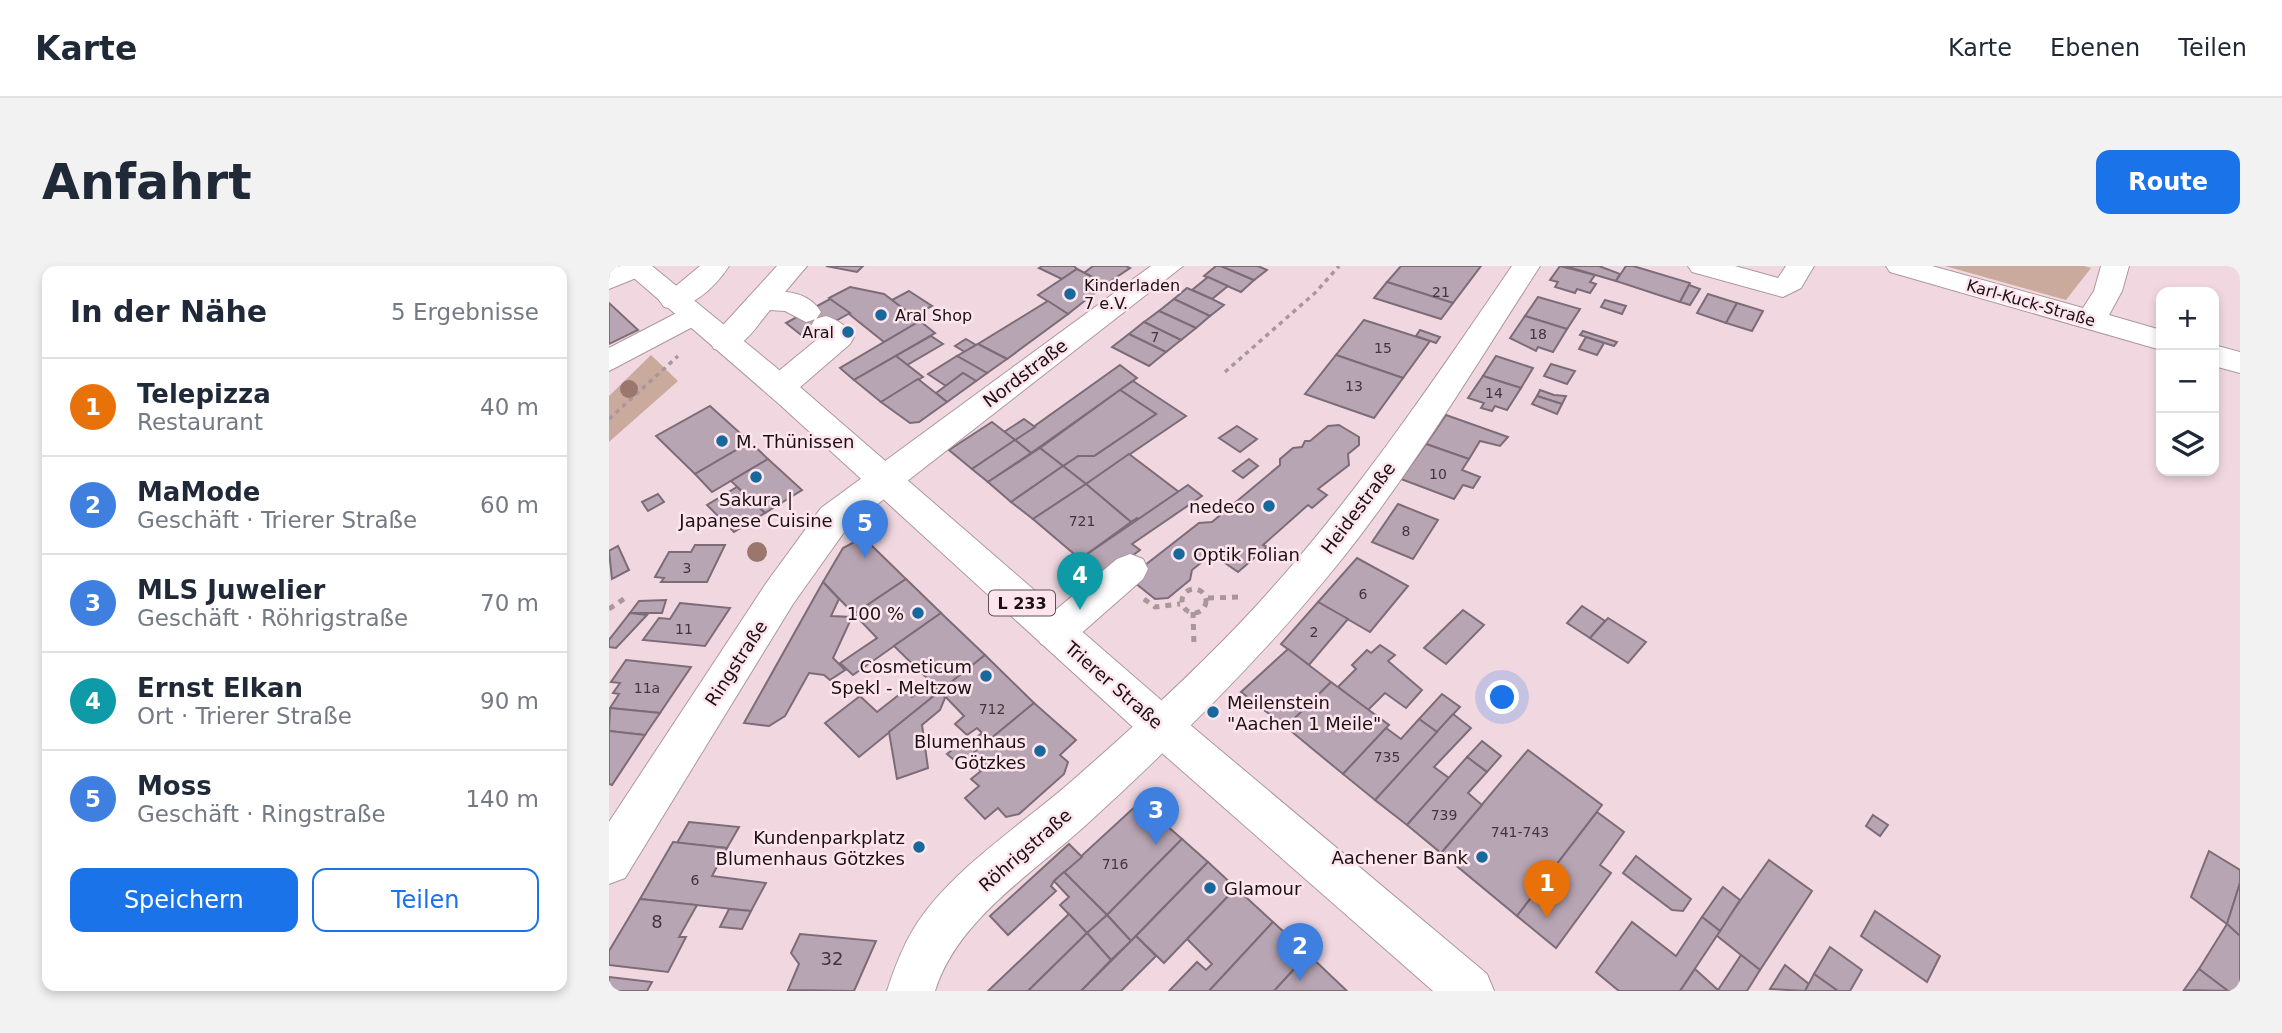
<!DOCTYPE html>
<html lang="de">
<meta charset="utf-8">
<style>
:root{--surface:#fff;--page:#f2f2f3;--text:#1f2937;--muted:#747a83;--line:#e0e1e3;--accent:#1a73e8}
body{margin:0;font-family:"DejaVu Sans",sans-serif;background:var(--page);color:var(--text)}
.controls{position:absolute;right:21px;top:21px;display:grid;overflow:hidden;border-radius:14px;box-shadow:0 4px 10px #0003}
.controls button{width:63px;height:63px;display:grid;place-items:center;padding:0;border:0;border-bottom:2px solid var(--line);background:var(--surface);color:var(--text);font:35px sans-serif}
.you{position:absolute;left:894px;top:432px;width:24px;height:24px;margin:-18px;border:5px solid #fff;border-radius:50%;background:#1a73e8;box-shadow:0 0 0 10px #1a73e833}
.badge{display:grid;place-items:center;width:46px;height:46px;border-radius:50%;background:var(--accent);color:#fff;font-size:23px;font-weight:700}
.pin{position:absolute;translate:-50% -58px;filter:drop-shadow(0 2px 4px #0008)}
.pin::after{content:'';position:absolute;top:37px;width:24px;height:21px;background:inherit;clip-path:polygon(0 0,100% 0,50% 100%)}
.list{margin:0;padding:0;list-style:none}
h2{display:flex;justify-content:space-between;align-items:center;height:91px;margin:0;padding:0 28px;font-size:30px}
h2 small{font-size:23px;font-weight:400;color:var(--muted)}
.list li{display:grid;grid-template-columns:46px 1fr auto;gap:21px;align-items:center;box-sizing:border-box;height:98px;padding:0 28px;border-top:2px solid var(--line)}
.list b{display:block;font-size:26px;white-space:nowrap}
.list p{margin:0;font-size:23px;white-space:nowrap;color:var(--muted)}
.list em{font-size:23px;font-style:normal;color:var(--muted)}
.actions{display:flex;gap:14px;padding:21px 28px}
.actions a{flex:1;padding:16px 0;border:2px solid var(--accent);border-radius:14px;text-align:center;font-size:24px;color:var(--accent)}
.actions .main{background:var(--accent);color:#fff}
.icon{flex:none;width:38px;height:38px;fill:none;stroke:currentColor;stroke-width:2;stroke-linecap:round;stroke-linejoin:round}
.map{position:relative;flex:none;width:1631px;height:725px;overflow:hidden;border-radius:14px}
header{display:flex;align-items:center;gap:42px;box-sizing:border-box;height:98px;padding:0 35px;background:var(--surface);border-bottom:2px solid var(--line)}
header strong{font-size:33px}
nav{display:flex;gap:38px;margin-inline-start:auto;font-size:24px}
.intro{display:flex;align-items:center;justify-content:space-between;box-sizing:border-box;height:168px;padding:0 42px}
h1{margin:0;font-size:49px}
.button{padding:18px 32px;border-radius:14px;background:var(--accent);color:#fff;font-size:24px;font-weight:700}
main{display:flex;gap:42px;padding:0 42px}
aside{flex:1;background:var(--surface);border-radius:14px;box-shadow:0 4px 10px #0003}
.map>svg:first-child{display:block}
.green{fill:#caaa9d}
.building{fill:#b8a5b3;stroke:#7d6c78;stroke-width:2}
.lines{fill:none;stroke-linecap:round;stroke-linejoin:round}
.minor-casing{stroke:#ae979e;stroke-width:2}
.major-casing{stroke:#ae979e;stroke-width:2}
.path-far1{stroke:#aa969d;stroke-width:3.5;stroke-dasharray:4.5 4.5;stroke-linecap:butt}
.path{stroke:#aa969d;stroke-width:5;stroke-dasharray:6 6;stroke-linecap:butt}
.minor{fill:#fff;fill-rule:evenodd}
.major{fill:#fff;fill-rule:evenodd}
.tree{fill:#9b766d}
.poi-dot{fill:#16699a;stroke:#fee5ed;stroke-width:2.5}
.labels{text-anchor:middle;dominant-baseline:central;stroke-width:5;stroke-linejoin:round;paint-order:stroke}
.number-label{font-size:14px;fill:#41363c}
.far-poi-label{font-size:16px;fill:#191114;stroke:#fee5ed;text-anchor:start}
.far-street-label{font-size:16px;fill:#191114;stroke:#fee5ed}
.shield{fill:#fee5ed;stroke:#5e5155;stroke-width:2}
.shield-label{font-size:16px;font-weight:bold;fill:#191114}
.street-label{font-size:18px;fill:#191114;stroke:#fee5ed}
.poi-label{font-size:18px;fill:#191114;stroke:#fee5ed;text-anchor:end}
.near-number-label{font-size:18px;fill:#41363c}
</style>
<header>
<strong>Karte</strong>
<nav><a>Karte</a><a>Ebenen</a><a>Teilen</a></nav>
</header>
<div class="intro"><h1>Anfahrt</h1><a class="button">Route</a></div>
<main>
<aside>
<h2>In der Nähe<small>5 Ergebnisse</small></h2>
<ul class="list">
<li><span class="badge" style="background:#e8710a">1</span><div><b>Telepizza</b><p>Restaurant</p></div><em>40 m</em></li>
<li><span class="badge" style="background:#3f7fe0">2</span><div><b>MaMode</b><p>Geschäft · Trierer Straße</p></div><em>60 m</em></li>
<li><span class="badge" style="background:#3f7fe0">3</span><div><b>MLS Juwelier</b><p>Geschäft · Röhrigstraße</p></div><em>70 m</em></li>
<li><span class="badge" style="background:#0f9aa8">4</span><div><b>Ernst Elkan</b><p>Ort · Trierer Straße</p></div><em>90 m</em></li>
<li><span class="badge" style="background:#3f7fe0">5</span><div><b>Moss</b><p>Geschäft · Ringstraße</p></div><em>140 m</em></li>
</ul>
<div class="actions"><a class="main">Speichern</a><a>Teilen</a></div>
</aside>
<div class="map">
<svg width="1631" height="725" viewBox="0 0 1631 725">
<rect width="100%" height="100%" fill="#f1d8e0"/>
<!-- green -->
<g class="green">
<polygon points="1336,0 1475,0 1482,2 1457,34"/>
<polygon points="42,89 69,115 0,176 0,130"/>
</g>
<!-- building -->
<g class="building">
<polygon points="217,0 254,0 248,6"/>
<polygon points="433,0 465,0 468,3 453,13 430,2"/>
<polygon points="484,0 517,0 521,2 497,18 475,7"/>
<polygon points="607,0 612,0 645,14 632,26 595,10"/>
<polygon points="612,0 649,0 658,4 645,14"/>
<polygon points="792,0 872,0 844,37 778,16"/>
<polygon points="951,0 986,9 981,16 987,18 981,27 968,23 966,27 946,21 949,16 941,14"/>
<polygon points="956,0 990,0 1011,8 1007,15"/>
<polygon points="1017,0 1024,0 1081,17 1071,36 1007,15"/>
<polygon points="468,3 497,18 459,48 429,29"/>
<polygon points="599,11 619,20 603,33 583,24"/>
<polygon points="778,16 844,37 832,53 765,32"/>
<polygon points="1080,19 1091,23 1081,39 1071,36"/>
<polygon points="241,21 275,28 311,55 275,76 220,32"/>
<polygon points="578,22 603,33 615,39 601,50 565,33"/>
<polygon points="300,25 323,40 304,50 283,34"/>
<polygon points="1099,28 1128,37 1117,57 1088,47"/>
<polygon points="929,31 971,43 958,63 916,50"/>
<polygon points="221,33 241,47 196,72 177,57"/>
<polygon points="565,33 601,50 587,62 550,45"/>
<polygon points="996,34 1017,40 1013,48 992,41"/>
<polygon points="439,35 459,48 398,93 369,78"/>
<polygon points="0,37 29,64 0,78"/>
<polygon points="1128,37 1154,45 1143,65 1117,57"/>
<polygon points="550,45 587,62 572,74 535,56"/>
<polygon points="916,50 958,63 944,86 929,81 927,85 901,72"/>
<polygon points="755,54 821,75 794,112 727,89"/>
<polygon points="311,55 326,67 245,114 231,102"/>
<polygon points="535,56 572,74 557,86 520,68"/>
<polygon points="811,64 831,71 827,77 807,70"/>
<polygon points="974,65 1008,76 1005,80 971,69"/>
<polygon points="520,68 557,86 540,100 503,81"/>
<polygon points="322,70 334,78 298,99 287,90"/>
<polygon points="977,71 995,77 988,89 970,83"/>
<polygon points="357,73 367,79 356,86 346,80"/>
<polygon points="369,78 398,93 378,107 348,90"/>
<polygon points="727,89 794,112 765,152 696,128"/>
<polygon points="287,90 314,111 272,136 245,114"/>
<polygon points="348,90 378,107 367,115 354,107 337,120 319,108"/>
<polygon points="887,90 924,102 912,122 874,110"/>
<polygon points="942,98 966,105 958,118 935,110"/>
<polygon points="511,99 528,112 422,187 406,174"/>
<polygon points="354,107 367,115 338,136 327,127"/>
<polygon points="874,110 912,122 898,144 886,140 883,145 872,142 875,137 859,132"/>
<polygon points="309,113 338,136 310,156 301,157 272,136"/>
<polygon points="524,115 577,150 477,218 454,200 469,190 485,190 547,148 511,124"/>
<polygon points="511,124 547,148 485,190 469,190 454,200 431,182"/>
<polygon points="931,124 945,129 957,130 953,138 928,130"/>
<polygon points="928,130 953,138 948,148 923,138"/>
<polygon points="101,140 141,176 86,208 47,170"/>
<polygon points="837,149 899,171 891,180 871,175 860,193 817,178"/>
<polygon points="415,153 426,161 406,174 395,166"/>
<polygon points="383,156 406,174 363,203 340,184"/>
<polygon points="730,159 750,171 750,179 739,188 740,199 709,223 718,229 703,242 699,239 654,279 658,281 629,306 616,297 621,293 608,284 583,304 581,314 559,332 546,333 525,316 526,307 590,257 603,256 671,199 671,193 684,182 693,181 696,175 701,175 719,160"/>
<polygon points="628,160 648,173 631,186 610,172"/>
<polygon points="406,174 422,187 379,216 363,203"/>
<polygon points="141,176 159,193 103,226 86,208"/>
<polygon points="817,178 860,193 853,204 871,211 864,222 854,219 845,233 792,213"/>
<polygon points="431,182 454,200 402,236 379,216"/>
<polygon points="520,188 570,226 531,254 528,252 522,256 477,218"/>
<polygon points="159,193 193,224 156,247 122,215"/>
<polygon points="640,193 649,200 634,212 624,205"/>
<polygon points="454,200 477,218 424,253 402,236"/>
<polygon points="477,218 522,256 471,293 424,253"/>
<polygon points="579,219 593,230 523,278 531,284 493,312 471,293"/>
<polygon points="128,221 156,247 125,266 98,239"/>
<polygon points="49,228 55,236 39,245 33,236"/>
<polygon points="789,238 829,254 804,293 763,276"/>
<polygon points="249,274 259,276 297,313 245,348 214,316 234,282"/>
<polygon points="86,279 116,279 98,316 52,316 55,312 46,311 60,286 82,286"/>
<polygon points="9,280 20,304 3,313 0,285"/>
<polygon points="748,292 799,320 761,366 709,336"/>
<polygon points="297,313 332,347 244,409 231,397 268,372 245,348"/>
<polygon points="214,316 230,333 222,350 243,351 224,392 236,404 221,414 215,409 200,407 176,450 160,460 135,457"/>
<polygon points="57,334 53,347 21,347 30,335"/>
<polygon points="709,336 739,353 700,399 672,378"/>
<polygon points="71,337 121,342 96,380 34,374 50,352 61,353"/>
<polygon points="973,340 996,355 981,372 958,357"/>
<polygon points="854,344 875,359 837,398 815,382"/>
<polygon points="21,347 38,349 7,382 0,381 0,374"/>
<polygon points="332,347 376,389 331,425 285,380"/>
<polygon points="999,352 1037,376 1019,397 981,372"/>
<polygon points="771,379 786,389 779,395 813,424 797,442 776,427 759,444 729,421 747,403 743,399 758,384 762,387"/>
<polygon points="679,383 722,416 677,461 632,426"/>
<polygon points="376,389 425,437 351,499 338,488 355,474 365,473 373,467 368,462 358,469 346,458 355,450 331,425"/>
<polygon points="17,394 82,401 51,447 1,442 10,428 4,427 11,417 2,416"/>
<polygon points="722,416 780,459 734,508 677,461"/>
<polygon points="321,417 331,425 250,491 216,457 251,430 268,446 296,424 303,431"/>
<polygon points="331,425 336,432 331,444 313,459 319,502 288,513 280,466"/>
<polygon points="833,428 851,441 828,466 810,453"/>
<polygon points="425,437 467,474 451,489 459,496 455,508 410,548 397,551 389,542 376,553 356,532 370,520 362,513 372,505 358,492"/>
<polygon points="1,442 51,447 36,469 0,465"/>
<polygon points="844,448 862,462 825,501 840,512 798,559 766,534"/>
<polygon points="810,453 828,466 766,534 734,508 777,462 792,473"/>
<polygon points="0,465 36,469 3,519 0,518"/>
<polygon points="873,475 892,490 878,506 858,491"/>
<polygon points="919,484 993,539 908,650 832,587"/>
<polygon points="858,491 878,506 859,527 873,539 832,587 798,559"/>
<polygon points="531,536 573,573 498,649 455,606"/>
<polygon points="988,546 1015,566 991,599 1002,607 947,682 908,650"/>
<polygon points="1264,549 1279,559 1271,570 1257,560"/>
<polygon points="80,556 130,561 118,582 68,577"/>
<polygon points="573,573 599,596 522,675 498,649"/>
<polygon points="64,576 118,582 103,610 157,617 142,645 31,633"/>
<polygon points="460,578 473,591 445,615 442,620 447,625 399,669 381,650"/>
<polygon points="1600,585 1631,604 1631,617 1618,658 1582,631"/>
<polygon points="1027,590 1082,633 1074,645 1063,644 1014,607"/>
<polygon points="1160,594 1203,625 1151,704 1107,669"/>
<polygon points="599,596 627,622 555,697 527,670"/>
<polygon points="455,606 498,649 478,667 451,639 460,631 445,615"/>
<polygon points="1631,617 1631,670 1618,658"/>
<polygon points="1114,621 1131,634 1111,665 1093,651"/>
<polygon points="627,622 664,656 600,725 560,725 588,696 597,704 603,698 578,673"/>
<polygon points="31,633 88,639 70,671 77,671 59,706 0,699 0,685"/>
<polygon points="120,643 142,645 133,663 111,661"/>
<polygon points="1266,645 1331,690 1318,716 1252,670"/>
<polygon points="460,648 478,667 419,725 379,725"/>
<polygon points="498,649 522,675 502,694 478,667"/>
<polygon points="1093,651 1111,665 1071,725 1010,725 987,706 1023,656 1067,690"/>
<polygon points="664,656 699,688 665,725 600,725"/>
<polygon points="1618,658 1631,670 1631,725 1619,725 1590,703"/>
<polygon points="478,667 502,694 472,725 419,725"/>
<polygon points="191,668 267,675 245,725 179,724 190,698 182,687"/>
<polygon points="527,670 547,690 512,725 472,725"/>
<polygon points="1221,681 1253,704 1241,725 1229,725 1205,708"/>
<polygon points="699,688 738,725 665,725"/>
<polygon points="1132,689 1151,704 1138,725 1071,725 1086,703 1109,724"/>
<polygon points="1176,699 1200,718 1196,725 1161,723"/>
<polygon points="1590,703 1619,725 1575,724"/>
<polygon points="1205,708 1229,725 1196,725"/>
<polygon points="0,711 43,716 38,725 0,725"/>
</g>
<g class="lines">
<defs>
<g id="minor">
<polygon points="7,0 40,0 41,2 37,8 0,23 0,3"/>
<path d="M91,0H120C107,20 80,47 55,41L50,34Z"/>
<path d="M168,0H198L176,26C191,27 204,33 212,46L207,53L197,56L176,45L161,44C146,62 131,90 105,83L101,76L105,69Z"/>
<polygon points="542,0 574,0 238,262 184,338 16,612 0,618 0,556 158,316 212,242"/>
<path d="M903,0H931C867,99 806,201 733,293C656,389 568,476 477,559C424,607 348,654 326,725H278C285,703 293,682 305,662C341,604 413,559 464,514C522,463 580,411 634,354C736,246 819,123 903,0Z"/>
<polygon points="1079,0 1126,0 1169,12 1177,0 1205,0 1192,22 1174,31 1083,6"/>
<polygon points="1277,0 1323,0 1474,42 1485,25 1492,0 1520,0 1513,25 1500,49 1552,64 1552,84 1281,6"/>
<polygon points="83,39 93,42 98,49 93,56 0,105 0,82"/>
<path d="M217,50C229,54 238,60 245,71L241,78L182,129L171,132L160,129L155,121L160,113L211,71L202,60L206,53Z"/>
<polygon points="1605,79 1631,86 1631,107 1605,100"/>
<polygon points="521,288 534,293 539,303 534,313 460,378 446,383 432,378 427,367 432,356 508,293"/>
</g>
<polygon id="major" points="11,0 43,0 191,121 567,447 878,708 885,725 824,725 537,473 169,137"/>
</defs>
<!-- minor casing -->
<use href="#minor" class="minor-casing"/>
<!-- major casing -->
<use href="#major" class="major-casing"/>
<!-- path-far1 -->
<g class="path-far1">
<polyline points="616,106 707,26 730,0"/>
<polyline points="0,153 69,90"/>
</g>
<!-- path -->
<g class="path">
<circle cx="585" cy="335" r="12"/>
<polyline points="599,332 631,331"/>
<polyline points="535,333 546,341 571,338"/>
<polyline points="0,343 19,330"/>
<polyline points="584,346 585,380"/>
</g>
<!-- minor -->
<use href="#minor" class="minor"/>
<!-- major -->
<use href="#major" class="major"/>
</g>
<!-- trees -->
<g class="tree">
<circle cx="20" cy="123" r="9"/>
<circle cx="148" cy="286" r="10"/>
</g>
<!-- markers -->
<g class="poi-dot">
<circle cx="461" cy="28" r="7"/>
<circle cx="272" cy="49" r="7"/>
<circle cx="239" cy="66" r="7"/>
<circle cx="113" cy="175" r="7"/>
<circle cx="147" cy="211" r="7"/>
<circle cx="660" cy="240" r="7"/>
<circle cx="570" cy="288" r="7"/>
<circle cx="309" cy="347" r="7"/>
<circle cx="377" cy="410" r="7"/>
<circle cx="604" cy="446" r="7"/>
<circle cx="431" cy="485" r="7"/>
<circle cx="310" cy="581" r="7"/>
<circle cx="873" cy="591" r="7"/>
<circle cx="601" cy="622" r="7"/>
</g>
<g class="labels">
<!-- number labels -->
<g class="number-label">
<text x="832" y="26">21</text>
<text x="929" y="68">18</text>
<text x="546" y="71">7</text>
<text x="774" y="82">15</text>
<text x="745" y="120">13</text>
<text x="885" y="127">14</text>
<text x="829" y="208">10</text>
<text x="473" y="255">721</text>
<text x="797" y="265">8</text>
<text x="78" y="302">3</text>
<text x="754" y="328">6</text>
<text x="75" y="363">11</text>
<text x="705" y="366">2</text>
<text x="38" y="422">11a</text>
<text x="383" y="443">712</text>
<text x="778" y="491">735</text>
<text x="835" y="549">739</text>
<text x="911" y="566">741-743</text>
<text x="506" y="598">716</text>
<text x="86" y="614">6</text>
</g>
<!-- far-poi labels -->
<g class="far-poi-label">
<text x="475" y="19">Kinderladen<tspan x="475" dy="18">7 e.V.</tspan></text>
<text x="286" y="49">Aral Shop</text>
<text x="225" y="66" text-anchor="end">Aral</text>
</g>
<!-- far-street labels -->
<g class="far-street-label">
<text transform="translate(1422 37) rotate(16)">Karl-Kuck-Straße</text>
</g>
<!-- shield labels -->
<rect class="shield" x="380" y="324.5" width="66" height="25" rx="5"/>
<g class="shield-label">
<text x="413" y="337">L 233</text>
</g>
<!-- street labels -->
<g class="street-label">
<text transform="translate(416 107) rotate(-37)">Nordstraße</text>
<text transform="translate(749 242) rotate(-53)">Heidestraße</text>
<text transform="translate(127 397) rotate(-57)">Ringstraße</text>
<text transform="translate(505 419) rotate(41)">Trierer Straße</text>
<text transform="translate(416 584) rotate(-41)">Röhrigstraße</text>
</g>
<!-- poi labels -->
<g class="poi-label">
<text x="127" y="175" text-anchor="start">M. Thünissen</text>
<text x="147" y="233" text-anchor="middle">Sakura |<tspan x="147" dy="21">Japanese Cuisine</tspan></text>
<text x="646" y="240">nedeco</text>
<text x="584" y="288" text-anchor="start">Optik Folian</text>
<text x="295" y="347">100 %</text>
<text x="363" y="400">Cosmeticum<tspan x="363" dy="21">Spekl - Meltzow</tspan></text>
<text x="618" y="436" text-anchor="start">Meilenstein<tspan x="618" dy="21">"Aachen 1 Meile"</tspan></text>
<text x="417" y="475">Blumenhaus<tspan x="417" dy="21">Götzkes</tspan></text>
<text x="296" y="571">Kundenparkplatz<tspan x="296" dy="21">Blumenhaus Götzkes</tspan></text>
<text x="859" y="591">Aachener Bank</text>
<text x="615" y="622" text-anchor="start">Glamour</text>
</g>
<!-- near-number labels -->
<g class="near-number-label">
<text x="48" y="655">8</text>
<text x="223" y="692">32</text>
</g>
</g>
</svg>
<div class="controls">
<button>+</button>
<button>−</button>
<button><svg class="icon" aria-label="layers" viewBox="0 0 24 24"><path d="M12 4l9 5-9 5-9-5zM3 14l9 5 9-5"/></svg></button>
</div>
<div class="you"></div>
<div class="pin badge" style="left:938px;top:652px;background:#e8710a">1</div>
<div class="pin badge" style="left:691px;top:715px;background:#3f7fe0">2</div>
<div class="pin badge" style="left:547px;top:579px;background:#3f7fe0">3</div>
<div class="pin badge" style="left:471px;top:344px;background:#0f9aa8">4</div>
<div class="pin badge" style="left:256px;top:292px;background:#3f7fe0">5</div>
</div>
</main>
